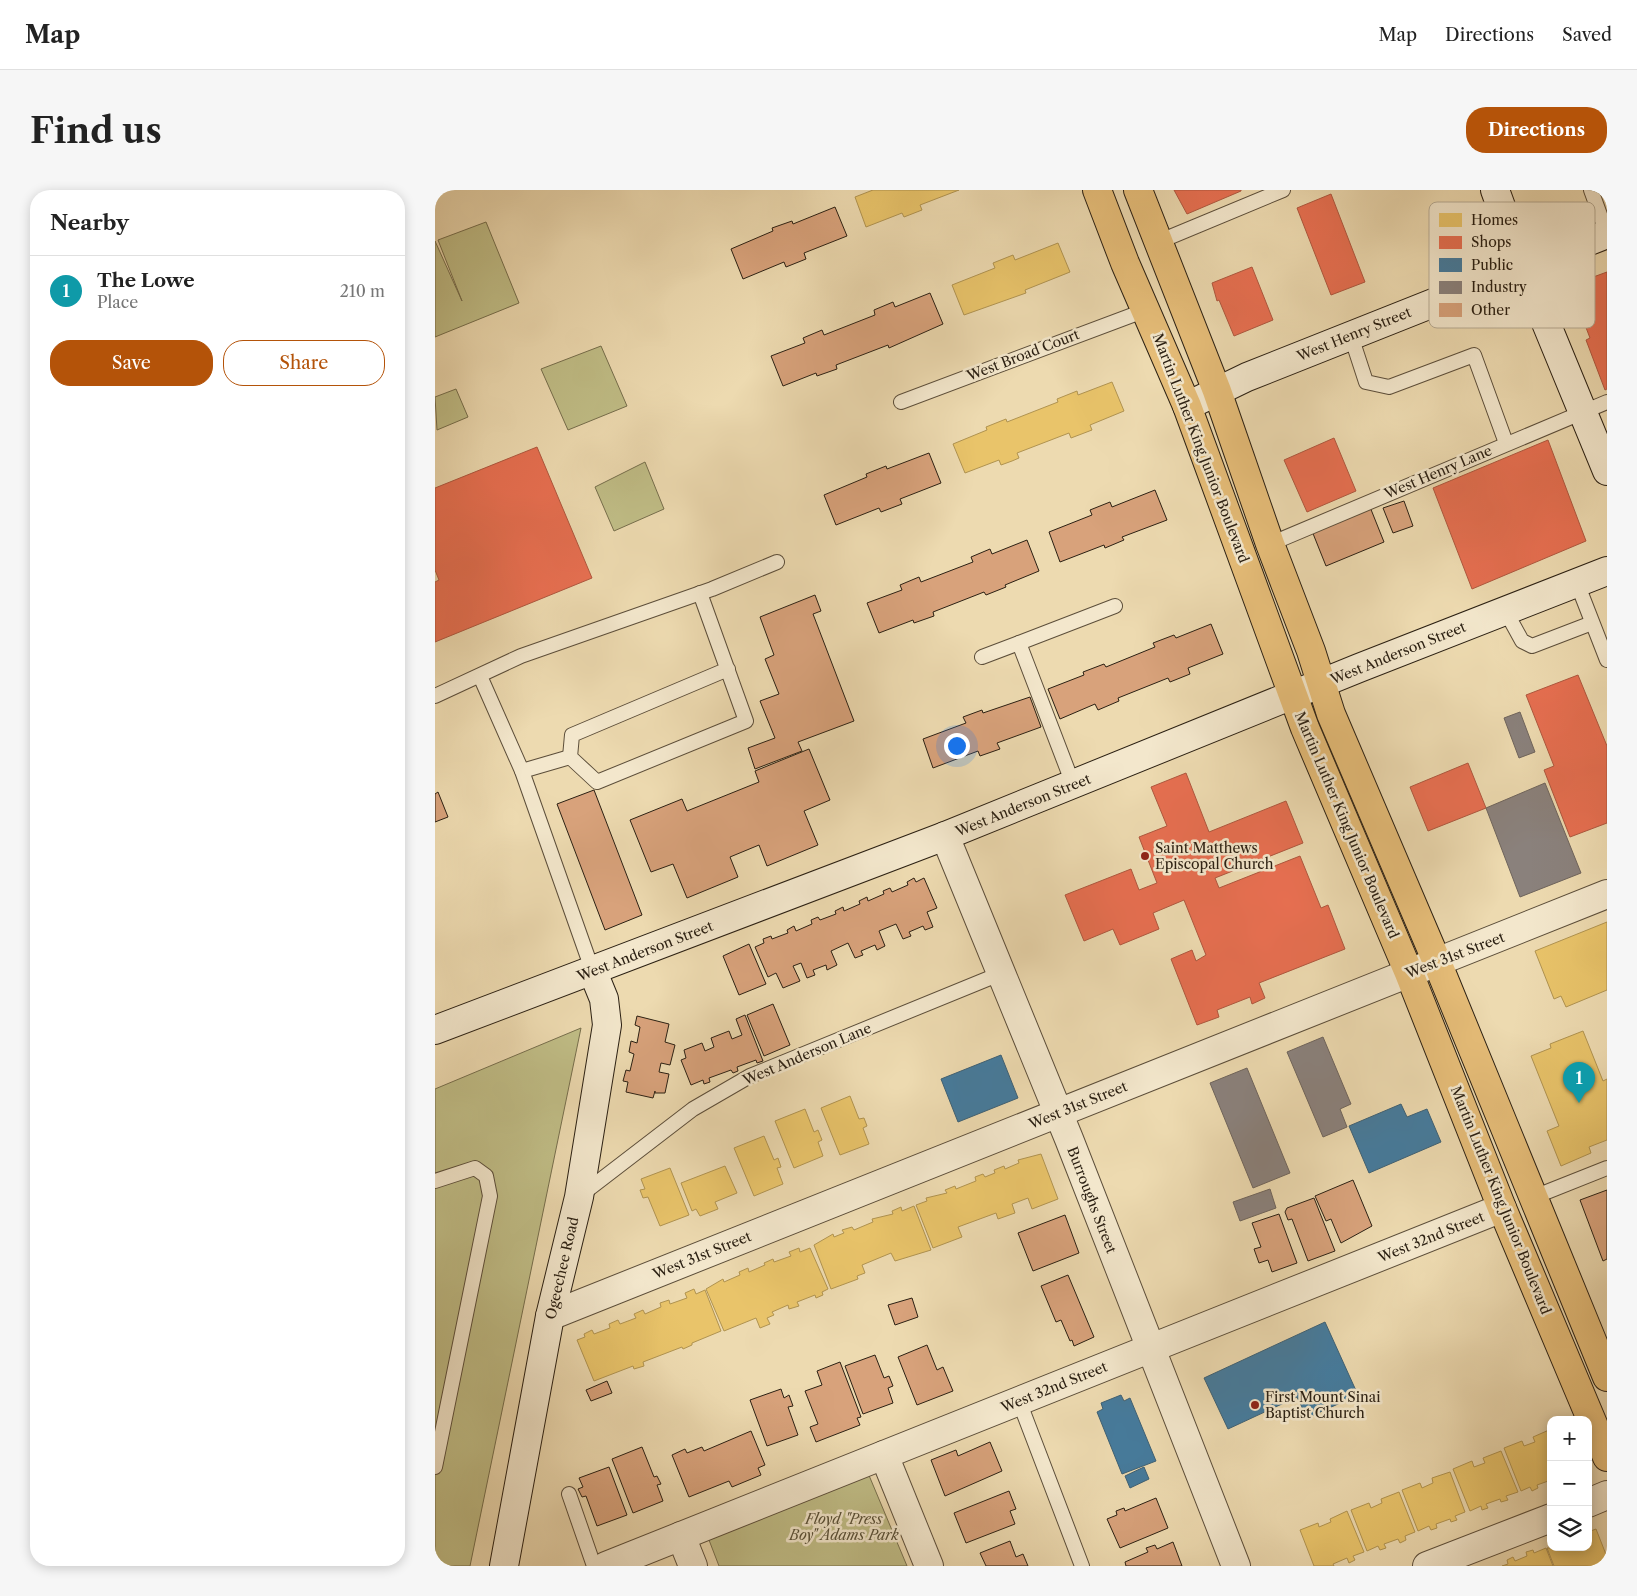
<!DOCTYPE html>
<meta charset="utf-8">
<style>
:root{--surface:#fff;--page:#f6f6f6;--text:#222;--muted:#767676;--line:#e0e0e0;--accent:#b45309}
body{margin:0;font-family:"Libre Caslon Text",serif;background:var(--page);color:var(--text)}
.controls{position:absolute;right:15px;bottom:15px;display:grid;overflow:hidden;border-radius:10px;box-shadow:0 2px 12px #0003}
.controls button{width:45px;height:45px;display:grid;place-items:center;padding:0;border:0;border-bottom:1px solid var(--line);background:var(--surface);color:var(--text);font:25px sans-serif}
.you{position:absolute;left:521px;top:555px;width:18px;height:18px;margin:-12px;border:4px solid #fff;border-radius:50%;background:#1a73e8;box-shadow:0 0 0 8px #1a73e833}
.badge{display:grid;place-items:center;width:32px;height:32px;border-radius:50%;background:var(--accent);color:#fff;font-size:16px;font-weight:700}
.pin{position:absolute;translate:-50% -41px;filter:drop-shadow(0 1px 2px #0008)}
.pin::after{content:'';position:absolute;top:26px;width:18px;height:15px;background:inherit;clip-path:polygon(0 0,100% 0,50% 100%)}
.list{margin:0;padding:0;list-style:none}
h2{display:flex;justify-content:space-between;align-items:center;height:65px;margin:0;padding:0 20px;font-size:21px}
h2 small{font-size:16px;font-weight:400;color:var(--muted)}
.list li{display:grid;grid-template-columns:32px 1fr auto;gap:15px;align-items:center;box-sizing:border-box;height:70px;padding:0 20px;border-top:1px solid var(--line)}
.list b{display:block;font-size:19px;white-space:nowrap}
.list p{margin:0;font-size:16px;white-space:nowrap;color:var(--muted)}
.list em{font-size:16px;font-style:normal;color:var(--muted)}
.actions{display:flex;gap:10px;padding:15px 20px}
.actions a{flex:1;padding:11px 0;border:1px solid var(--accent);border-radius:20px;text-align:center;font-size:18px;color:var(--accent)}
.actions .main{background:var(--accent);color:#fff}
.icon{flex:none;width:28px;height:28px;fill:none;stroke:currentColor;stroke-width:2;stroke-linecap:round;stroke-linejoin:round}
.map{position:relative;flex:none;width:1172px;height:1376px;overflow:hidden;border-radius:20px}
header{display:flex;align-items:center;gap:30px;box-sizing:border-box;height:70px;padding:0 25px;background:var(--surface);border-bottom:1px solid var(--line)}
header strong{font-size:24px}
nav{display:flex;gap:28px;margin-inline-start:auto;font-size:18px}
.intro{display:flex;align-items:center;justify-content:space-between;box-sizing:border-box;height:120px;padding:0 30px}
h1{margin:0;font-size:35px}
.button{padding:12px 22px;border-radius:20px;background:var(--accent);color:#fff;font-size:18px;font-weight:700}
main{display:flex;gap:30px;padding:0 30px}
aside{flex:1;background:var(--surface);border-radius:20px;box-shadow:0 2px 12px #0003}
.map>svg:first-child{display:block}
.green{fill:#c0bd86;stroke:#766e4c}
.homes{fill:#e9c46a;stroke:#b09350}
.shops{fill:#e76f51;stroke:#af573e}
.public{fill:#457b9d;stroke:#3d6074}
.industry{fill:#8a817c;stroke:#6e645c}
.building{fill:#d8a27b;stroke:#2b2013}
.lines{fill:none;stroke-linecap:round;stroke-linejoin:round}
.lane-casing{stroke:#5c4e3a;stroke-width:16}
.street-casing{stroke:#5c4e3a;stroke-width:30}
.secondary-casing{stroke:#2b2013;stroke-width:30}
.primary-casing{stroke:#2b2013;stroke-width:30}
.lane{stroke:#f3e7cc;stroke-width:14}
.street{stroke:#f3e7cc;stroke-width:28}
.secondary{stroke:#f3e7cc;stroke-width:28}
.primary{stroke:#e6bd78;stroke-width:28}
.poi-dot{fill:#8f2418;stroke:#f3e7cc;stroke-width:2}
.labels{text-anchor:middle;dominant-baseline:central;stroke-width:5;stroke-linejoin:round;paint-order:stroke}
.street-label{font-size:14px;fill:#2b2013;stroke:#f3e7cc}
.poi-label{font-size:14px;fill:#2b2013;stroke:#f3e7cc;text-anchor:start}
.park-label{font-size:14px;font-style:italic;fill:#584f36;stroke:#f3e7cc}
.key{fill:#f3e7cc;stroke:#b7ab94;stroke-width:1}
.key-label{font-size:14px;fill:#2b2013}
</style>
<header>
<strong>Map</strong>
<nav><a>Map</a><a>Directions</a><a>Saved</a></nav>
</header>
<div class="intro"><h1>Find us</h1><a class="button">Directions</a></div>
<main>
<aside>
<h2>Nearby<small></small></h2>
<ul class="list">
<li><span class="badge" style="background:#0f9aa8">1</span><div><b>The Lowe</b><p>Place</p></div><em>210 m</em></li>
</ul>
<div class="actions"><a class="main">Save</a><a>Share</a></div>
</aside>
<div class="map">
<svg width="1172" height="1376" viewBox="0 0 1172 1376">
<rect width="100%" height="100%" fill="#eddab0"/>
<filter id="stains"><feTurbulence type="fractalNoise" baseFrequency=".004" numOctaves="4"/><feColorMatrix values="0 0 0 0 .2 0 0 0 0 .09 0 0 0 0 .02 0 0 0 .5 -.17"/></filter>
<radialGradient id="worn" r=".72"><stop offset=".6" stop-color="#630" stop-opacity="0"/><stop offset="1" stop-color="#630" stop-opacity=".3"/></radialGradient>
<!-- green -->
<g class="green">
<polygon points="51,32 84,113 0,147 0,51 27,111 3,50"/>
<polygon points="166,156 192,216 133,240 106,179"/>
<polygon points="21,199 33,227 2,240 0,207"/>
<polygon points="210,272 229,319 179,341 160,297"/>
<polygon points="146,838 35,1376 0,1376 0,899"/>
<polygon points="433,1283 472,1376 284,1376 274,1350"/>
</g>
<!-- homes -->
<g class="homes">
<polygon points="438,0 524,0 485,15 487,20 469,27 467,23 431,37 420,7"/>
<polygon points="623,53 635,82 590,100 591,103 529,125 517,95 560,78 558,73 578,65 580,70"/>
<polygon points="677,192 689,221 655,235 657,240 636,248 634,243 582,263 584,268 577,271 566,275 564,270 530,283 518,254 552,240 551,237 571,229 572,232 623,212 622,209 642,201 643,205"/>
<polygon points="1172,732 1172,800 1131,817 1126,806 1119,809 1100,761"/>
<polygon points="1148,841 1168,891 1172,889 1172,950 1154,957 1156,963 1126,976 1112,941 1124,936 1096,866 1116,858 1115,854"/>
<polygon points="415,906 424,929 429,928 432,936 428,938 434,954 405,965 386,918"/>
<polygon points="370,919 379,942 383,940 387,950 383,952 388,966 359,978 340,931"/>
<polygon points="329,946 339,970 343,968 346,977 342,978 348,994 319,1006 299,958"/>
<polygon points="606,964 623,1009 597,1019 593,1008 577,1014 580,1023 563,1029 561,1023 523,1037 527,1047 498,1058 481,1015 492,1011 491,1008 512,1003 510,1000 520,996 521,999 541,991 540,987 548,984 550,987 560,983 559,980 569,976 570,979 584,973 583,970"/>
<polygon points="290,976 302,1003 280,1012 283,1019 265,1026 261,1019 257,1021 246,993"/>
<polygon points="235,978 254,1025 225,1036 213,1007 208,1008 205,1000 210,999 206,989"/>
<polygon points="479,1016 496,1060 460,1071 456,1063 427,1075 430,1083 422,1086 423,1089 396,1099 379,1055 398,1044 399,1047 409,1043 407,1040 417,1037 419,1040 438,1032 437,1029 458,1024 457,1021 466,1017 467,1021"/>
<polygon points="364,1058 365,1062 375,1058 393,1099 387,1102 388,1105 381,1108 380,1105 362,1112 364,1116 354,1119 353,1115 337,1122 339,1125 332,1128 335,1134 325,1138 321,1128 289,1141 271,1099 288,1089 289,1092 305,1085 304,1082 313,1078 314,1082 330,1075 329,1073 338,1069 339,1072 356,1066 354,1062"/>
<polygon points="259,1099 261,1104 270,1100 286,1141 257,1153 257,1155 248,1159 247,1157 208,1172 209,1176 199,1179 198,1176 159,1191 142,1150 150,1147 149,1144 157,1140 159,1144 175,1138 174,1134 183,1130 185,1134 201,1128 199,1124 208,1120 210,1124 226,1117 225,1113 234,1110 235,1114 252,1108 250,1103"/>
<polygon points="1114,1240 1116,1290 1102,1295 1103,1298 1097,1301 1095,1297 1086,1301 1069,1258 1087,1251 1089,1256 1100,1252 1098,1247"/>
<polygon points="1066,1261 1083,1302 1071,1306 1073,1310 1066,1312 1065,1309 1051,1314 1053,1318 1047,1320 1046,1316 1035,1321 1018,1279 1037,1271 1039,1277 1050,1273 1048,1268"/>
<polygon points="1015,1282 1030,1322 1020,1326 1022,1330 1016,1332 1015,1329 1001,1334 1002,1338 996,1340 994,1336 983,1341 967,1300 985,1293 987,1298 998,1293 997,1288"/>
<polygon points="964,1302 980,1342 970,1346 971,1350 965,1353 963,1349 949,1354 951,1358 945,1360 943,1356 932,1361 916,1320 934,1313 936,1318 947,1313 946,1309"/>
<polygon points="912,1321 929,1362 918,1366 920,1370 914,1373 912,1368 898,1374 899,1376 879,1376 865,1340 883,1333 884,1337 896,1332 895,1329"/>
<polygon points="1161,1339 1172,1367 1172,1376 1119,1376 1112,1358 1153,1357 1153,1342"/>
<polygon points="1111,1358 1118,1376 1067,1376 1073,1374 1072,1370 1078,1367 1080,1371 1092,1366 1091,1362 1098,1360 1099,1363"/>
</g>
<!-- shops -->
<g class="shops">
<polygon points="739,0 806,0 806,1 752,24"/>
<polygon points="896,4 930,92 896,105 862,18"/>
<polygon points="817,77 838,130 799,146 784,110 782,111 777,93"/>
<polygon points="1172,82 1172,199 1170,200 1151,150 1155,148 1137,101 1139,94"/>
<polygon points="899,248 921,301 872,322 849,270"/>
<polygon points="1113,250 1151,351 1037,399 998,298"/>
<polygon points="102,257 157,388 0,452 0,392 4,390 0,380 0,298"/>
<polygon points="1143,485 1172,556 1172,633 1135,647 1109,580 1119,576 1091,505"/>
<polygon points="1033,573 1051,618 993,641 975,597"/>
<polygon points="751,583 774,642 851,611 868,653 780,688 784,698 865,666 886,718 893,715 910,759 824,793 830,808 817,814 815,807 782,820 784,827 762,835 736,769 757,760 761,771 771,765 749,710 718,723 724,739 685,755 678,739 649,751 630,705 696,679 704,700 722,693 704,647 732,636 716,597"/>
</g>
<!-- public -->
<g class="public">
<polygon points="566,865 583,908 523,932 506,889"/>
<polygon points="966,914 972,927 992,919 1006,952 934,983 914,936"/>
<polygon points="890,1132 923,1205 872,1228 862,1207 793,1239 769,1188"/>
<polygon points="686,1205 689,1211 695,1208 721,1271 687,1284 662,1222 668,1219 666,1213"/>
<polygon points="709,1277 714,1289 695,1298 690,1286"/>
</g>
<!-- industry -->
<g class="industry">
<polygon points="1085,522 1100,562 1084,568 1069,528"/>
<polygon points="1110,593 1146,683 1085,707 1051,618"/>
<polygon points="888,847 916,914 905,919 912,937 888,947 852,862"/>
<polygon points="812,878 855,983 818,998 775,893"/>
<polygon points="835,999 841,1018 805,1031 798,1012"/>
</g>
<!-- building -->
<g class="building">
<polygon points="400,17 412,46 369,63 371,69 351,77 349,72 308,89 296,59 338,41 337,38 357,31 358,34"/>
<polygon points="495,103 508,134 454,158 453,155 401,175 402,179 382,186 381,183 348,196 336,166 370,153 368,148 387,140 389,145 440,125 439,120 458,112 460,117"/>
<polygon points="494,263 506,293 465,309 467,314 446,322 444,318 401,335 389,305 432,287 431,284 451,276 452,279"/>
<polygon points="720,300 732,330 687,347 689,350 670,358 669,355 625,372 614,342 657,325 655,320 675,312 677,317"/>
<polygon points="969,311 978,336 958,343 948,318"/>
<polygon points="935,317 949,352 891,376 877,341"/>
<polygon points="592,350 604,381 570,395 571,397 551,405 549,402 498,422 499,426 479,433 478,430 444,443 432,413 467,400 465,395 484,387 486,392 538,372 536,367 555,359 557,364"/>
<polygon points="380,405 386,421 378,424 419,531 363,552 367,561 320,579 313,558 340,548 325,511 344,504 330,469 339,465 325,427"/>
<polygon points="776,434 788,464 753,478 755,484 735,492 733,488 683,508 684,511 663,520 660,514 625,529 613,499 649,485 648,482 669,474 671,477 720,457 718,453 739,445 741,448"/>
<polygon points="595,507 606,537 562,553 565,559 545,566 543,561 498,578 488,549 531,533 528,527 547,520 548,523"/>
<polygon points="374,559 395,610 369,621 383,655 332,676 324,655 295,667 303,687 252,708 238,674 216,682 195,630 247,609 252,621 324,592 320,581"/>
<polygon points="159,600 207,725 170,740 122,614"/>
<polygon points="3,602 13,627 0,632 0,604"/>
<polygon points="479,688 481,692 489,688 502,718 492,722 498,737 490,740 488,736 474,742 476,746 468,749 461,734 444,741 450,756 442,760 440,755 426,761 428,765 420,768 413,753 396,761 402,775 392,780 391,775 378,780 380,785 372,788 366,773 358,776 365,791 348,798 341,783 333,787 320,757 329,753 328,749 336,746 337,749 353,743 352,740 359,736 361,741 377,734 376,730 383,727 385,730 401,724 400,721 408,717 409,721 425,714 424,711 432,707 433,711 449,704 448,701 455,698 457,702 473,695 472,692"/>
<polygon points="314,754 331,794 304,805 288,766"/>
<polygon points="338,814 355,855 329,866 312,825"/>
<polygon points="310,825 328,871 322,873 321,870 302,877 303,881 298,883 296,880 274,888 275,892 269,894 268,890 256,895 246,870 251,868 249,860 267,853 270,861 279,857 276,848 294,841 297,849 307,845 301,829"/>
<polygon points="202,826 234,834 230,852 240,855 235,875 226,873 224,882 234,884 230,903 220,903 220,901 218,908 191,902 193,892 188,891 191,880 195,881 199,864 194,862 196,851 202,853 205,837 200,835"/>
<polygon points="918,990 937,1036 906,1053 896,1029 891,1031 880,1006"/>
<polygon points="1172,1000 1172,1069 1168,1071 1145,1010"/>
<polygon points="879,1008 900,1061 873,1071 857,1029 853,1030 850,1022 852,1018"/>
<polygon points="844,1024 862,1073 837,1082 833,1070 824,1073 819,1059 826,1057 817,1033"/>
<polygon points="630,1025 644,1063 598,1081 583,1043"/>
<polygon points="633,1085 659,1147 639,1156 637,1150 635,1151 626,1130 621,1132 606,1096"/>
<polygon points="477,1108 483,1127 460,1135 453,1115"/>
<polygon points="492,1155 502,1180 508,1177 518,1201 482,1215 463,1167"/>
<polygon points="440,1165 449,1188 454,1186 458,1196 453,1198 458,1213 428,1224 410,1176"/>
<polygon points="405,1172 426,1227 422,1228 425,1235 381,1252 375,1237 383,1234 370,1201 387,1195 382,1181"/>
<polygon points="172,1191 177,1203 156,1211 151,1200"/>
<polygon points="346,1199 349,1208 354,1205 358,1216 353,1217 363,1245 332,1256 315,1210"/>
<polygon points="316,1241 330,1275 323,1278 326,1285 297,1297 294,1291 254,1307 237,1265 250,1259 252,1263 267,1257 269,1261"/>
<polygon points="555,1252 567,1281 510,1306 496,1270 521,1260 523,1266"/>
<polygon points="207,1257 219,1287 222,1286 226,1294 222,1295 228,1311 198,1323 177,1269"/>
<polygon points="174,1277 192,1325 162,1336 151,1306 147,1307 143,1299 148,1297 144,1288"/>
<polygon points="574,1301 581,1319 575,1321 580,1334 531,1353 519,1323"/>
<polygon points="721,1308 733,1338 685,1358 672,1329 682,1325 681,1321 689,1318 690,1321"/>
<polygon points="575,1351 581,1367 588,1364 593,1376 551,1376 545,1363"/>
<polygon points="738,1352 747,1376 691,1376 690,1372 713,1362 711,1358 720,1355 722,1359"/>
</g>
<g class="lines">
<defs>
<g id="lane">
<polyline points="1156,0 1172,44"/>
<polyline points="723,52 848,0"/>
<polyline points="916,146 931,192 954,197 1039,165 1071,253"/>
<polyline points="466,212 711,120"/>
<polyline points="835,354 1172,212"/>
<polyline points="1142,393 1172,470"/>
<polyline points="265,403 311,531 162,592 135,567 137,545 293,479"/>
<polyline points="1070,420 1087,451 1097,456 1157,433"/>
<polyline points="547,467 584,453"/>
<polyline points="45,486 87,581 158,782"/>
<polyline points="0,506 86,466 277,399 342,372"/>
<polyline points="87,581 135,567"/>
<polyline points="638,594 584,453 680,416"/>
<polyline points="0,991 40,978 51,986 55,1006 0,1277"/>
<polyline points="146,1005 258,919 315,886 567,783"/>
<polyline points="1099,1007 1172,978"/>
<polyline points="584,1211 647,1376"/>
<polyline points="134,1304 159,1376"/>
</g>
<g id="street">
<polyline points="510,646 634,949 801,1376"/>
<polyline points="115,1126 1172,704"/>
<polyline points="449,1265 494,1376"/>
<polyline points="1153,1313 1172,1305"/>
<polyline points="246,1346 258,1376"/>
<polyline points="171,1376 1067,1018"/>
<polyline points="992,1376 1116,1328"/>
</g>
<g id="secondary">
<polyline points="1060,0 1088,77 1172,281"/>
<polyline points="752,216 812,187 1172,44"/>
<polyline points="0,840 510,646 924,478 1172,381"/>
<polyline points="69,1376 115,1126 144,1007 172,835 169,809 158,782"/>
</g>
<g id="primary">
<polyline points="662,0 690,73 752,216 870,538 974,783 1067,1018 1172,1267"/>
<polyline points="703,0 782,201 835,354 876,461 896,524 1002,772 1172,1187"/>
</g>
</defs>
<!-- lane casing -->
<use href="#lane" class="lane-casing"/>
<!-- street casing -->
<use href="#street" class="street-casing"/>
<!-- secondary casing -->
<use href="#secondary" class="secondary-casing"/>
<!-- primary casing -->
<use href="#primary" class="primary-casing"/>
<!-- lane -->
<use href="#lane" class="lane"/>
<!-- street -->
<use href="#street" class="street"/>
<!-- secondary -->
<use href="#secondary" class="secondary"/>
<!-- primary -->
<use href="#primary" class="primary"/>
</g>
<!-- markers -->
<g class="poi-dot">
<circle cx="710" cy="666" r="5"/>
<circle cx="820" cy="1215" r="5"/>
</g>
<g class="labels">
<!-- street labels -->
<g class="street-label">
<text transform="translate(919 144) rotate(-22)">West Henry Street</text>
<text transform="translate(588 165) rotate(-21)">West Broad Court</text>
<text transform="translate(766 258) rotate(69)">Martin Luther King Junior Boulevard</text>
<text transform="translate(1003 282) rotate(-23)">West Henry Lane</text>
<text transform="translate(963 463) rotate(-22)">West Anderson Street</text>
<text transform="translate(588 615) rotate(-22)">West Anderson Street</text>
<text transform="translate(912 635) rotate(67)">Martin Luther King Junior Boulevard</text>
<text transform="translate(210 761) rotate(-21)">West Anderson Street</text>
<text transform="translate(1020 765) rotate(-21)">West 31st Street</text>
<text transform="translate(372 864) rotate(-23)">West Anderson Lane</text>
<text transform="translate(643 915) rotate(-22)">West 31st Street</text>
<text transform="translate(657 1010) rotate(69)">Burroughs Street</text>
<text transform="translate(1066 1010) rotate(68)">Martin Luther King Junior Boulevard</text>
<text transform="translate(996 1047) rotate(-22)">West 32nd Street</text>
<text transform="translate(267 1065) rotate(-22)">West 31st Street</text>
<text transform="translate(127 1078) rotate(-77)">Ogeechee Road</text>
<text transform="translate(619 1197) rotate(-22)">West 32nd Street</text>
</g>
<!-- poi labels -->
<g class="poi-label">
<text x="720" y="658">Saint Matthews<tspan x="720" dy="16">Episcopal Church</tspan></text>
<text x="830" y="1207">First Mount Sinai<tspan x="830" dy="16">Baptist Church</tspan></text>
</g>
<!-- park labels -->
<g class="park-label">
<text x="409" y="1329">Floyd "Press<tspan x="409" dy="16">Boy" Adams Park</tspan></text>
</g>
</g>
<!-- legend -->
<rect x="994" y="12" width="166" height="126" rx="8" class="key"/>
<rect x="1004" y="23" width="23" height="14" fill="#e9c46a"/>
<rect x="1004" y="46" width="23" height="13" fill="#e76f51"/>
<rect x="1004" y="68" width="23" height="14" fill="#457b9d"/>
<rect x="1004" y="91" width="23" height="13" fill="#8a817c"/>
<rect x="1004" y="113" width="23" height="14" fill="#d8a27b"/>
<g class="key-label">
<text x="1036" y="35">Homes</text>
<text x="1036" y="57">Shops</text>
<text x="1036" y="80">Public</text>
<text x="1036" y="102">Industry</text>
<text x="1036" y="125">Other</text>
</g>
<rect width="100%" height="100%" filter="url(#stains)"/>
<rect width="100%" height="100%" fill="url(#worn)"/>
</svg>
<div class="controls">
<button>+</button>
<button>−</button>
<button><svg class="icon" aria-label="layers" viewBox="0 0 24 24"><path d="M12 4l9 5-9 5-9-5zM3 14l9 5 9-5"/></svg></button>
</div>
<div class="you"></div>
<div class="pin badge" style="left:1144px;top:913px;background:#0f9aa8">1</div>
</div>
</main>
